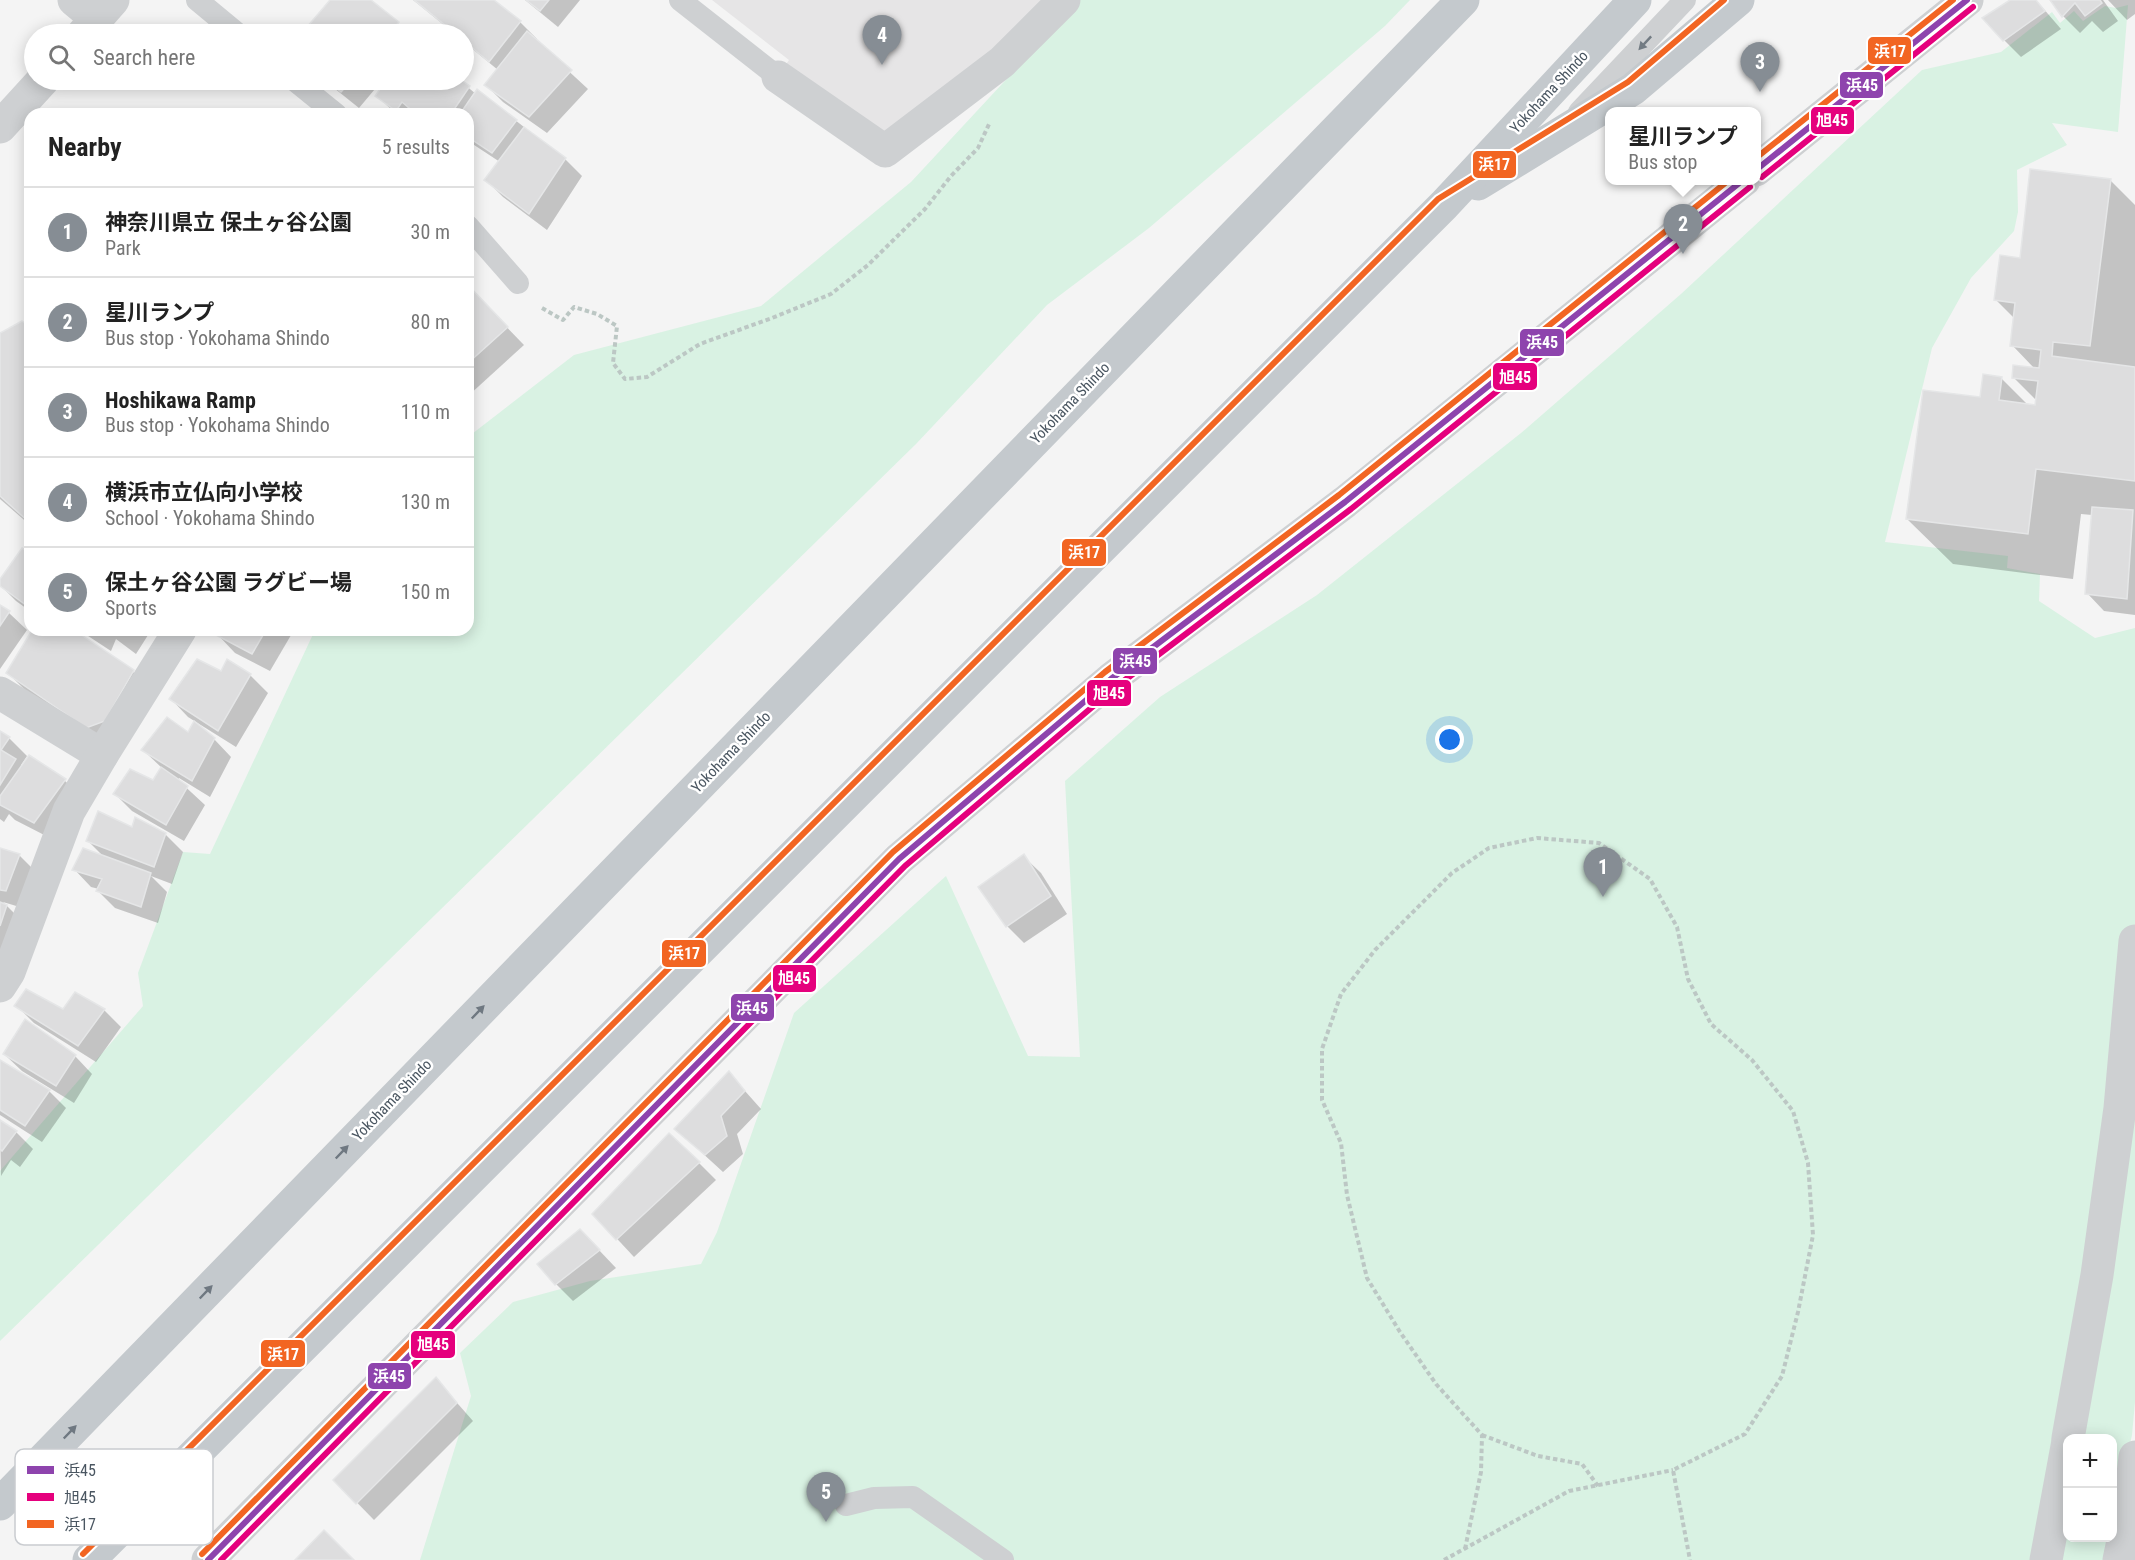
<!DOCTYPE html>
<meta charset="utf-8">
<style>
:root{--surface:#fff;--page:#f6f6f6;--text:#222;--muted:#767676;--line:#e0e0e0;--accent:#868d94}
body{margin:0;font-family:"Roboto Condensed","Noto Sans JP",sans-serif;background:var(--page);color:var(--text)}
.controls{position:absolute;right:18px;bottom:18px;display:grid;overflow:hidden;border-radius:12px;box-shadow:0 3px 15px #0003}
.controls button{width:54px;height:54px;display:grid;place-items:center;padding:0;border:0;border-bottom:2px solid var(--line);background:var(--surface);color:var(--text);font:30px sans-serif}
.you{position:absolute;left:1450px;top:740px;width:21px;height:21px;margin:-15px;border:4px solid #fff;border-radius:50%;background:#1a73e8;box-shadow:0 0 0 9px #1a73e833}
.badge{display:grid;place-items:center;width:39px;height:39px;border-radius:50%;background:var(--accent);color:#fff;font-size:20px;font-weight:700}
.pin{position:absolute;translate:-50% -50px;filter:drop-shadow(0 2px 3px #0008)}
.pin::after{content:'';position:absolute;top:32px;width:21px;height:18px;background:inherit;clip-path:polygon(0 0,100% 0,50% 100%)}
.popup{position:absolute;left:1605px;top:107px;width:156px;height:78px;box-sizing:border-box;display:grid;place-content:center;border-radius:12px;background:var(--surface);filter:drop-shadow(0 2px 4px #0005);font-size:20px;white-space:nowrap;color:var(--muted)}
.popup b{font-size:22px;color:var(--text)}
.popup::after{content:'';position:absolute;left:50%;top:100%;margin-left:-12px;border:12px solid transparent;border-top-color:var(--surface)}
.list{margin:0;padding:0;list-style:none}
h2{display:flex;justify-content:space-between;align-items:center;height:78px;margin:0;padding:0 24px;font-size:26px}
h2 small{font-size:20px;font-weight:400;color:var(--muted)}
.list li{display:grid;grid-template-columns:39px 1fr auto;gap:18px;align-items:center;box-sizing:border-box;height:90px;padding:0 24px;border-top:2px solid var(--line)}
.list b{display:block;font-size:22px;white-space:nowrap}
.list p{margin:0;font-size:20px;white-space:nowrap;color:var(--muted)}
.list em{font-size:20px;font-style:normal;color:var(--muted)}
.icon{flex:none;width:33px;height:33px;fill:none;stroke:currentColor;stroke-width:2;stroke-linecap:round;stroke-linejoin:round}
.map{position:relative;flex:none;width:2135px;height:1560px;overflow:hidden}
.search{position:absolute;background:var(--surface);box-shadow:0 3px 15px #0003;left:24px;top:24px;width:450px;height:66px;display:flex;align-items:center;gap:15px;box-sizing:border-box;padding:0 21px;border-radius:33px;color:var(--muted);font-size:22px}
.panel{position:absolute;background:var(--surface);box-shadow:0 3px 15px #0003;left:24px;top:108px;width:450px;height:528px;border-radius:18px}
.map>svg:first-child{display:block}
.education{fill:#e6e5e6}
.green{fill:#d9f2e3}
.shadow{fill:#0003}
.building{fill:#ddddde;stroke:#e5e6e7;stroke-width:1.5}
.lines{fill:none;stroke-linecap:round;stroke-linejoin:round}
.path{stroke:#bcc7c4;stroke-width:4;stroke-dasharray:4.5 3;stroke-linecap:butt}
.service{stroke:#ced0d2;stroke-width:22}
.pedestrian{stroke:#ced0d2;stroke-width:33}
.minor{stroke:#ced0d2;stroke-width:33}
.tertiary{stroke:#ced0d2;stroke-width:33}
.trunk{stroke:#c4c9cd;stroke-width:33}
.bus-1-casing{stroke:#fff;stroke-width:10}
.bus-2-casing{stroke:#fff;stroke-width:10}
.bus-3-casing{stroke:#fff;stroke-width:10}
.bus-1{stroke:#8e44ad;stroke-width:6}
.bus-2{stroke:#e5007d;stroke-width:6}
.bus-3{stroke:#f26522;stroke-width:6}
.oneway{fill:#727b83}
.oneway2{fill:#6f7881}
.labels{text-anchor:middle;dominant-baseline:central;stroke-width:5;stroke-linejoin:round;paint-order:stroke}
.street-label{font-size:15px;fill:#4a5661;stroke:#fff}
.key{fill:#fff;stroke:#c9ccd0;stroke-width:1.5}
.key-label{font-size:16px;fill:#4a5661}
.line-badge{stroke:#fff;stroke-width:2}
.badge-label{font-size:16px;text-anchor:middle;font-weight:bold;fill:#fff}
</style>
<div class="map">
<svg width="2135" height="1560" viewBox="0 0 2135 1560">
<rect width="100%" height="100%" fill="#f4f4f4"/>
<!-- education -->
<polygon class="education" points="712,0 1046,0 1016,33 890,137 782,70 789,60"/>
<!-- green -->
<g class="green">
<polygon points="1080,0 1410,0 1385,26 1149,228 1047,305 916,444 0,1341 0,1171 143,1006 138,973 183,852 210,854 315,630 468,630 468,437 574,355 761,306 911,182"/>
<polygon points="2128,5 2118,132 2052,123 2067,145 2017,170 2018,212 2014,231 1971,278 1932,348 1885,542 2008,556 2007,568 2040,574 2039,601 2095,638 2135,628 2135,1402 2132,1435 2113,1519 2112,1438 2068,1438 2068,1538 2108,1538 2103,1560 420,1560 471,1396 460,1353 513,1302 590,1281 701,1264 717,1232 794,1013 946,876 1028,1056 1080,1057 1065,781 1160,697 1317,595 1521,433 1681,294 1922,70 2001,52 2052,12 2060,23 2074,11 2083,21 2105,6 2116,8"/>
</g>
<!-- shadow -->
<g class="shadow">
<polygon points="331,0 369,0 409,34 303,34"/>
<polygon points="413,0 491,0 520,22 537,39 536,41 588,89 547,133 503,102 486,85 498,70 464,42 464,34 455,34"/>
<polygon points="525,0 580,0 558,27"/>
<polygon points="2013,0 2036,0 2061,29 2021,57 2004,40"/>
<polygon points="2052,0 2103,0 2118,21 2103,32 2092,21 2080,33 2063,16"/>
<polygon points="2108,0 2135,0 2135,14 2127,20"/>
<polygon points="324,80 459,80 476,94 478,91 565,159 582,176 547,230 503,197 486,180 500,162 468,141 468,114 396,114 377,96 383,87 380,83 359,108"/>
<polygon points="2110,180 2135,205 2135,615 2104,611 2087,593 2092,515 2081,514 2073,579 1953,564 1907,519 1981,399 2002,379 2028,405 2036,407 2037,401 2013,377 2035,369 2012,345 2015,319 1996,300 2021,260"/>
<polygon points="468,287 524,345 468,396"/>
<polygon points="30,329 30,525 0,499 0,335"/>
<polygon points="30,555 30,611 16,601 0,585 0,582"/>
<polygon points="0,607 9,613 27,630 0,669"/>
<polygon points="34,630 72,630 133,672 150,689 105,744 25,690 7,672"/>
<polygon points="79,630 148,630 150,632 136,654 116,639 111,651"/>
<polygon points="221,630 294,630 270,671 235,653 218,635"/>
<polygon points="228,661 250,675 268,693 236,747 188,717 171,699 222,673"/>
<polygon points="0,733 9,738 27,756 21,765 23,766 29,757 65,781 83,798 52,839 15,820 9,814 4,822 0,819"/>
<polygon points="188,734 214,739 231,757 210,797 179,778 178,780 205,805 184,841 132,811 115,794 154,782 162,768 143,750"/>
<polygon points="165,834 183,852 172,884 151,876 167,892 158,923 115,908 98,891 99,889 91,887 74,869 105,858 88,841"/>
<polygon points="0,849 19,855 36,872 23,908 3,902 24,923 0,954"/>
<polygon points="1023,856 1041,873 1067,914 1024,943 1007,926"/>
<polygon points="16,1005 63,1010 104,1010 121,1027 96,1062 34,1023"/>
<polygon points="4,1054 75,1056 92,1074 74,1103 22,1071"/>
<polygon points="0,1062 49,1091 66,1108 42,1142 0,1115"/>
<polygon points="729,1073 761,1109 737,1134 743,1154 723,1172 676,1129"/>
<polygon points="0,1121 16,1132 33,1149 20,1167 11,1160 1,1176"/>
<polygon points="699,1163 716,1180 634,1257 594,1214"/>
<polygon points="597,1248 616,1268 573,1301 556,1284"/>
<polygon points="436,1379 473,1421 374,1520 335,1480"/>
</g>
<!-- building -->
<g class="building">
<polygon points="330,0 371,0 399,22 389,34 301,34"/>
<polygon points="414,0 494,0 521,21 489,62 464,41 464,34 456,34"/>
<polygon points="526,0 549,0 540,11"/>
<polygon points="2010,0 2036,0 2045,11 2003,41 1982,18"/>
<polygon points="2050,0 2100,0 2102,3 2085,16 2075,3 2062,17"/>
<polygon points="527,31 572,70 529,117 484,85"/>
<polygon points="326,80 352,80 341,92"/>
<polygon points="375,80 461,80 470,86 451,114 416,114 402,102 396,111 375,96 383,85"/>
<polygon points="477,89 517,120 492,153 468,137 468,114 460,114"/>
<polygon points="524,127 566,158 529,214 484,180"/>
<polygon points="2030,169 2111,179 2090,346 2053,342 2052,356 2135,367 2135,481 2036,469 2028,534 1906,519 1923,390 1980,397 1983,374 2002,377 1999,400 2035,405 2038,381 2012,378 2013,365 2039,368 2041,350 2010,346 2015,303 1994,300 2000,255 2020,258"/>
<polygon points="468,285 508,327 468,363"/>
<polygon points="22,321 30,327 30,523 0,496 0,333"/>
<polygon points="2092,507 2133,510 2127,599 2085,594"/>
<polygon points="22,548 30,553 30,608 0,586 0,579"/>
<polygon points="0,605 10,611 0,626"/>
<polygon points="32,630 74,630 134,670 105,721 86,728 6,673"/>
<polygon points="220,630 266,630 252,654 216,635"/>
<polygon points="197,659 221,671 227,659 251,674 218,731 169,699"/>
<polygon points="167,717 188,732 194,721 215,738 192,781 141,750"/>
<polygon points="0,731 10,737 1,750 16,759 0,785"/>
<polygon points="29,755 66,779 34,823 0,805 0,796"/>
<polygon points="161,767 188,786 166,825 113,794 130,769 153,780"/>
<polygon points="98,811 132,827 135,817 166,833 154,867 86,841"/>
<polygon points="0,848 20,854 6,891 0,890"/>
<polygon points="83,848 151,873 141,907 96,891 102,879 72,870"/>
<polygon points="1024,854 1051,896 1006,927 978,887"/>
<polygon points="0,902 7,905 0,926"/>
<polygon points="26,989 63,1009 75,992 105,1009 78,1046 14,1006"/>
<polygon points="25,1019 76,1055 56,1086 3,1054"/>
<polygon points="0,1060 50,1090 25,1126 0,1110"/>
<polygon points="729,1071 745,1091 721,1116 727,1136 705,1155 674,1129"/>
<polygon points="0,1120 17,1131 2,1151 0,1149"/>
<polygon points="669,1133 700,1162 616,1240 592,1214"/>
<polygon points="580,1229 600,1250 555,1285 537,1264"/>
<polygon points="436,1377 457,1403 356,1504 333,1480"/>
<polygon points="324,1530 354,1560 295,1560"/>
</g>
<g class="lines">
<!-- path -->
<g class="path">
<polyline points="542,308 563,320 574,307 597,314 617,326 613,363 625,379 647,377 700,344 772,318 831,294 868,265 925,209 951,176 978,148 990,122"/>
<polyline points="1482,1435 1538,1456 1582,1464 1598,1486"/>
<polyline points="1465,1549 1481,1472 1482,1435 1436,1384 1400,1332 1367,1278 1347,1195 1341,1143 1322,1100 1322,1049 1341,994 1375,950 1452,873 1489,848 1537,838 1599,843 1650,879 1677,927 1688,979 1711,1024 1752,1060 1793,1111 1808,1163 1813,1235 1798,1312 1782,1376 1745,1434 1673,1470 1690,1560"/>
<polyline points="1444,1560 1569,1491 1673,1470"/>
</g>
<!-- service -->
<g class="service">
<polyline points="197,0 238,34"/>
<polyline points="680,0 778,77"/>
<polyline points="294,80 336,114"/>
<polyline points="1579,112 1685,0"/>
<polyline points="468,226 518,283"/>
<polyline points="846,1505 874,1498 913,1497 1003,1560"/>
</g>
<!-- pedestrian -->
<g class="pedestrian">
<polyline points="2068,1438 2097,1275 2120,1108 2135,941"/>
<polyline points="2046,1560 2068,1441"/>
</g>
<!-- minor -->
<g class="minor">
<polyline points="74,0 97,19"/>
<polyline points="83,34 113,0"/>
<polyline points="778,77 885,151 1002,62 1064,0"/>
<polyline points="0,127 43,80"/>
<polyline points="0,693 102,755"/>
<polyline points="0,986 9,972 69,811 102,755 180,630"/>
</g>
<!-- tertiary -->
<g class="tertiary">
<polyline points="1756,170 1967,0"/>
<polyline points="208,1560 899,859 1111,679 1345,502 1744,180"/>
<polyline points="2119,1560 2128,1517 2135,1457"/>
</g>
<!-- trunk -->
<g class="trunk">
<polyline points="1478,184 1633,89 1738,0"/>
<polyline points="0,1504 1463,0"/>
<polyline points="89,1560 1444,205 1635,0"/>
</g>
<defs>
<g id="bus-1">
<polyline points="1756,170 1967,0"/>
<polyline points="208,1560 899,859 1111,679 1345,502 1743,180"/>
</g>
<g id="bus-2">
<polyline points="1762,177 1973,7"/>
<polyline points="221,1560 905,866 1117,686 1351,509 1750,187"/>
</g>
<g id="bus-3">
<polyline points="1756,158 1953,0"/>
<polyline points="83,1554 1438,199 1628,82 1724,0"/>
<polyline points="202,1554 893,852 1105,672 1339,495 1729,180"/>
</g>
</defs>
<!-- bus-1 casing -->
<use href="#bus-1" class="bus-1-casing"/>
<!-- bus-2 casing -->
<use href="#bus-2" class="bus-2-casing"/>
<!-- bus-3 casing -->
<use href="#bus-3" class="bus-3-casing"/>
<!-- bus-1 -->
<use href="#bus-1" class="bus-1"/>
<!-- bus-2 -->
<use href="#bus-2" class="bus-2"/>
<!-- bus-3 -->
<use href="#bus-3" class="bus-3"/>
</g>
<!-- one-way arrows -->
<defs><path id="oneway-solid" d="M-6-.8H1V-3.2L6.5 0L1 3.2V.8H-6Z" transform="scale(1.5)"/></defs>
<use class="oneway" href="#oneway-solid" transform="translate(1645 43) rotate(133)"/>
<g class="oneway2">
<use href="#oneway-solid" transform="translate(478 1012) rotate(-46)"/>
<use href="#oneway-solid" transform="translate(342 1152) rotate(-46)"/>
<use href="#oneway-solid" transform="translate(206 1292) rotate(-46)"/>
<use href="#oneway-solid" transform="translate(70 1432) rotate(-46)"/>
</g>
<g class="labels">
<!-- street labels -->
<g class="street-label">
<text transform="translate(1549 92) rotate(-47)">Yokohama Shindo</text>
<text transform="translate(1070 403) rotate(-46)">Yokohama Shindo</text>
<text transform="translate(731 752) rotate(-46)">Yokohama Shindo</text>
<text transform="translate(392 1100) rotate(-46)">Yokohama Shindo</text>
</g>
</g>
<!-- legend -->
<rect x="15" y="1449" width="198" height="96" rx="9" class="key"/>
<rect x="27" y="1466" width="27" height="8" fill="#8e44ad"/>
<rect x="27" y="1493" width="27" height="8" fill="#e5007d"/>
<rect x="27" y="1520" width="27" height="8" fill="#f26522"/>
<g class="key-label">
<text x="64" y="1476">浜45</text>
<text x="64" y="1503">旭45</text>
<text x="64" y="1530">浜17</text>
</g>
<g class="line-badge">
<rect x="1867" y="36" width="45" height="29" rx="6" fill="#f26522"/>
<rect x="1839" y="71" width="45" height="28" rx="6" fill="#8e44ad"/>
<rect x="1810" y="106" width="45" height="29" rx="6" fill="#e5007d"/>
<rect x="1472" y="150" width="45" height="29" rx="6" fill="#f26522"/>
<rect x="1519" y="328" width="46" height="29" rx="6" fill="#8e44ad"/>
<rect x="1492" y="362" width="46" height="29" rx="6" fill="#e5007d"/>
<rect x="1061" y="538" width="46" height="29" rx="6" fill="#f26522"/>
<rect x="1112" y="647" width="46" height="28" rx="6" fill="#8e44ad"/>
<rect x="1086" y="679" width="46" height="28" rx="6" fill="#e5007d"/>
<rect x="661" y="939" width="46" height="29" rx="6" fill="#f26522"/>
<rect x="772" y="964" width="45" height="29" rx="6" fill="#e5007d"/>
<rect x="730" y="993" width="45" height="29" rx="6" fill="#8e44ad"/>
<rect x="410" y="1330" width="46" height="29" rx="6" fill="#e5007d"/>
<rect x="260" y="1339" width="46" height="29" rx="6" fill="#f26522"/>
<rect x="367" y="1362" width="45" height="28" rx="6" fill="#8e44ad"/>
</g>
<g class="badge-label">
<text x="1890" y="57">浜17</text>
<text x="1862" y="91">浜45</text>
<text x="1832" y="126">旭45</text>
<text x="1494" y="170">浜17</text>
<text x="1542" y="348">浜45</text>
<text x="1515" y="383">旭45</text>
<text x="1084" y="558">浜17</text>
<text x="1135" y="667">浜45</text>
<text x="1109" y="699">旭45</text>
<text x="684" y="959">浜17</text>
<text x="794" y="984">旭45</text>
<text x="752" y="1014">浜45</text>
<text x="433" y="1350">旭45</text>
<text x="283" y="1360">浜17</text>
<text x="389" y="1382">浜45</text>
</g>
</svg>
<div class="controls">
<button>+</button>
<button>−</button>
</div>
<div class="you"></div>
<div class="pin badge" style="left:1603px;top:897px">1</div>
<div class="pin badge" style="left:1683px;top:254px">2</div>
<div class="popup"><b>星川ランプ</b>Bus stop</div>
<div class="pin badge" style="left:1760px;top:92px">3</div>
<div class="pin badge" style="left:882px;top:65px">4</div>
<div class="pin badge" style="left:826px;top:1522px">5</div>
<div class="search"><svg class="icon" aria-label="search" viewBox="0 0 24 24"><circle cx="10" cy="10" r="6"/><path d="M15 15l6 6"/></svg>Search here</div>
<section class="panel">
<h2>Nearby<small>5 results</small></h2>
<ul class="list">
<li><span class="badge">1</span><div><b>神奈川県立 保土ヶ谷公園</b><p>Park</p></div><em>30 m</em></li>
<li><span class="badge">2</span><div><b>星川ランプ</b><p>Bus stop · Yokohama Shindo</p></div><em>80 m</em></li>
<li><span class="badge">3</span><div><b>Hoshikawa Ramp</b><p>Bus stop · Yokohama Shindo</p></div><em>110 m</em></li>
<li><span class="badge">4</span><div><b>横浜市立仏向小学校</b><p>School · Yokohama Shindo</p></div><em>130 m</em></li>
<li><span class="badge">5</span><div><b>保土ヶ谷公園 ラグビー場</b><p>Sports</p></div><em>150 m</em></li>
</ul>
</section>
</div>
